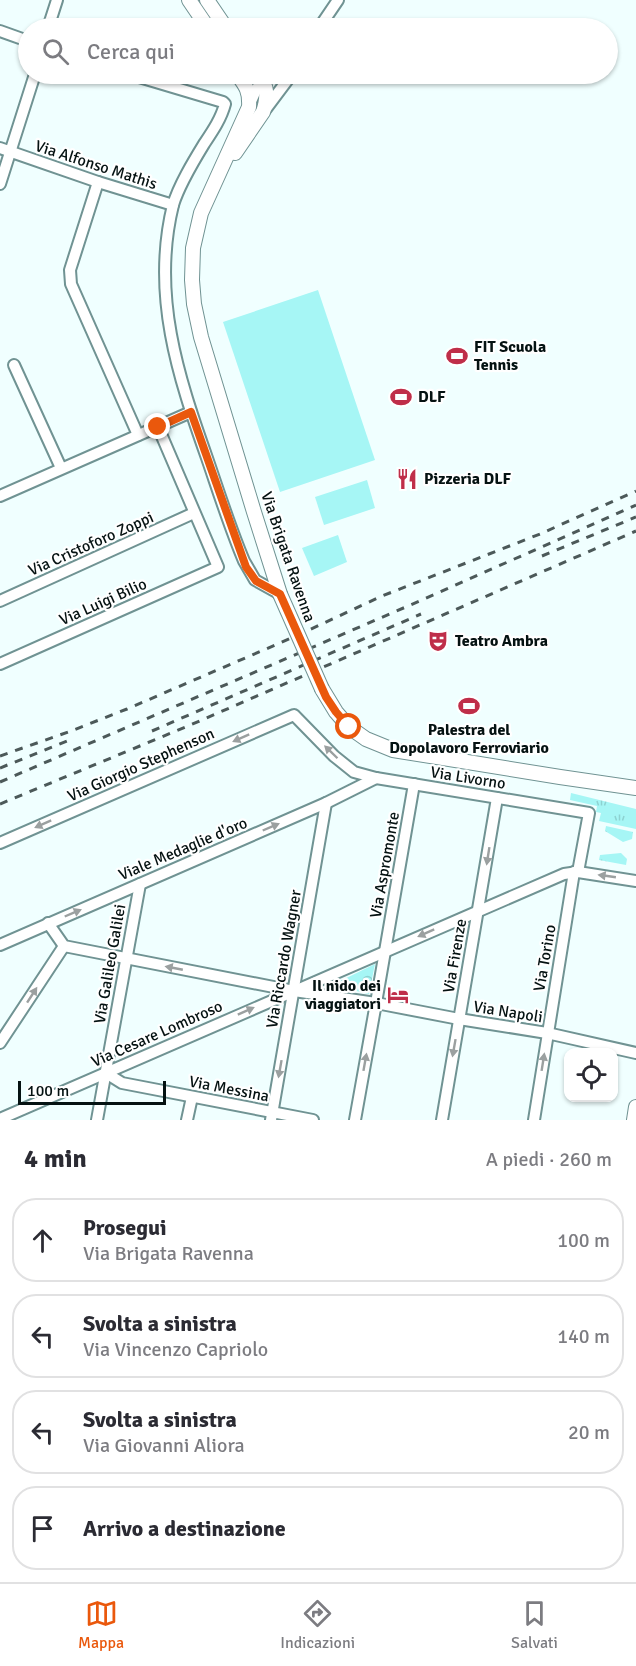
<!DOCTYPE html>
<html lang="it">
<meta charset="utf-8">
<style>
:root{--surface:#fff;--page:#f2f2f3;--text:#2b2b33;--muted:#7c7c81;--line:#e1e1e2;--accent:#ea580c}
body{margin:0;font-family:Signika,sans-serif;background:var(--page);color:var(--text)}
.controls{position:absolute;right:18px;bottom:18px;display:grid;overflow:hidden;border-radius:12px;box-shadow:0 2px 4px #0004}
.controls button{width:54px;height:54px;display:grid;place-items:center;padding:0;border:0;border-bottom:2px solid var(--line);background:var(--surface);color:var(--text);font:30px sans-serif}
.scale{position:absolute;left:18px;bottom:15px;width:148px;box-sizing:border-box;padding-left:6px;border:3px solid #051212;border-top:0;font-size:16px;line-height:21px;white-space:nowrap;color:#051212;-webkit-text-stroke:4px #fff;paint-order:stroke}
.stop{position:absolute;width:18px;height:18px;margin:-14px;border:4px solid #ea580c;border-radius:50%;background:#fff}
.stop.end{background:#ea580c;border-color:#fff;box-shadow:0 2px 6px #0008}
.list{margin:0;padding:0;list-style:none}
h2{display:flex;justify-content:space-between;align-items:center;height:78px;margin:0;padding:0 24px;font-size:26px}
h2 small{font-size:20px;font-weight:400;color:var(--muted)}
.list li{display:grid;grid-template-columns:39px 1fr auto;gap:18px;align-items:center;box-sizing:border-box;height:84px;margin:0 12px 12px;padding:0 12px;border:2px solid var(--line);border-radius:24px}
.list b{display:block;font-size:22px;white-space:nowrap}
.list p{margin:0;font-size:20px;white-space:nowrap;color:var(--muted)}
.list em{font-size:20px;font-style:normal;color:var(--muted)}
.icon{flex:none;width:33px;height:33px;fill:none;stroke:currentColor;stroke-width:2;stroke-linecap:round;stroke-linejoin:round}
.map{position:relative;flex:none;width:636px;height:1120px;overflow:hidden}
.search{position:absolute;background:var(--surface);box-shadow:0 2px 4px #0004;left:18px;right:18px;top:18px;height:66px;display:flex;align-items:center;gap:15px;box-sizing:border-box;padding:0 21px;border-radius:33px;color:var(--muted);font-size:22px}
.sheet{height:462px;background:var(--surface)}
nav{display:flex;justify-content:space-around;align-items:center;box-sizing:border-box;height:84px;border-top:2px solid var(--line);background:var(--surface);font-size:16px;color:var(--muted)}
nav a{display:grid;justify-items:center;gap:3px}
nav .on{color:var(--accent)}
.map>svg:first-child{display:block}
.grass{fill:url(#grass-tufts)}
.forest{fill:url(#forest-crowns)}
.garden{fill:#a6f6f5}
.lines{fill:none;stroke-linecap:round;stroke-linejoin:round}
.minor-casing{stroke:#709393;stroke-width:14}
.major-casing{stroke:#709393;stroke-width:16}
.minor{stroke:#fff;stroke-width:10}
.major{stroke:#fff;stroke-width:14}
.rail{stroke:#4c5959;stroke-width:3;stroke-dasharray:8 8;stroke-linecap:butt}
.major-bridge-casing{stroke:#709393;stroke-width:16;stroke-linecap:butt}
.major-bridge{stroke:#fff;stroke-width:14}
.oneway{fill:#9ba0a0}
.route{stroke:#ea580c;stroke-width:8}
.labels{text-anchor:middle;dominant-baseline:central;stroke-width:4.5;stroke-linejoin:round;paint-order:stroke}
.street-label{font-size:16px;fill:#051212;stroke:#fff}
.poi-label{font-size:16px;font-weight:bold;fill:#051212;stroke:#fff;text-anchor:start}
</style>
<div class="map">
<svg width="636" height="1120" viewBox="0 0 636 1120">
<defs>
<pattern id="grass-tufts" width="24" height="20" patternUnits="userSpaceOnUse" patternTransform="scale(1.5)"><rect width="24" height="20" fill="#a6f6f5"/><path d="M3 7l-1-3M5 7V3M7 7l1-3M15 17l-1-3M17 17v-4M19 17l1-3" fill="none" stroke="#8dd2d1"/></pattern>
<pattern id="forest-crowns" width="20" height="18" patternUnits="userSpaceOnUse" patternTransform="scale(1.5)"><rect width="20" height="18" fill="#a6f6f5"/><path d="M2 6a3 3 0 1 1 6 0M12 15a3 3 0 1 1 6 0" fill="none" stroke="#8dd2d1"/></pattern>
</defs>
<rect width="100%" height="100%" fill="#f0ffff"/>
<!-- grass -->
<g class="grass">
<polygon points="571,793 636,809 636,829 599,821 601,813 596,812 597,806 570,800"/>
<polygon points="606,826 633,832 632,839 623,842 605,831"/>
<polygon points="621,853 627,859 626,865 599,860 600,855"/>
</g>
<!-- forest -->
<polygon class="forest" points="375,964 369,994 332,985"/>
<!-- garden -->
<g class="garden">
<polygon points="318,290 375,460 280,492 223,322"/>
<polygon points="367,480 375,508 324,525 315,497"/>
<polygon points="338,535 347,562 314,576 302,548"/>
</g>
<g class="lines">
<defs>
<g id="minor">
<polyline points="48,28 57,0"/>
<polyline points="319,28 338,0"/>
<polyline points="0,31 28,41"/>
<path d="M129,74L223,102L225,104C221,119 212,132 204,144C193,162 179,185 173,205C151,294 178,376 207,458C219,493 230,528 244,561L255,580L280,594"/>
<polyline points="249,106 257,88 270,74"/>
<polyline points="265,110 292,74"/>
<polyline points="0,148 98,182 173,205"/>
<polyline points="98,182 70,270 71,284 138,435"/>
<polyline points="0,184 35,74"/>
<polyline points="14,365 61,468"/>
<polyline points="0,496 191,412"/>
<polyline points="0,601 194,513"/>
<polyline points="0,664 218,567 158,427"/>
<polyline points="0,843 294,715 334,756 354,772 376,778 589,813 578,872"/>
<polyline points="48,923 64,946 294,991 376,1003 414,784"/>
<polyline points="0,945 326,803 376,778"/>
<polyline points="0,1043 64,946"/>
<polyline points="106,1073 122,1083 313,1120"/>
<polyline points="0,1119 564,874 578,872 636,881"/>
<polyline points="97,1120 140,884"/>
<polyline points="187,1120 192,1097"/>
<polyline points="271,1120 326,803"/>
<polyline points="355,1120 376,1003 459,1019 547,1033 636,1053"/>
<polyline points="442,1120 497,798"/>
<polyline points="534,1120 574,872"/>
</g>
<g id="major">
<polyline points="189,0 208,28"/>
<polyline points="207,0 226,28"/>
<path d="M237,74C246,86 250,91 249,107L201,213L193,248L192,280L194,304L201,337L254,512L280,594"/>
<path d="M235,153L263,112C268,97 268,86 258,74"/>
<polyline points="322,689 336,712 349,727 366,739 393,750 560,777 636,788"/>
<polyline points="634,1120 636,1107"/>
</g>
</defs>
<!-- minor casing -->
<use href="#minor" class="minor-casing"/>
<!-- major casing -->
<use href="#major" class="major-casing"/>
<!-- minor -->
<use href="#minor" class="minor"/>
<!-- major -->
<use href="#major" class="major"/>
<!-- rail -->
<g class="rail">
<polyline points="542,556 636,517"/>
<polyline points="152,731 421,614"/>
<polyline points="0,756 71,731 127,709 296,636 382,596 540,534 636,491"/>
<polyline points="0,768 72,739"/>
<polyline points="0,782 422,600 636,505"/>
<polyline points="0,804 188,726 636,531"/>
</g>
<defs>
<polyline id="major-bridge" points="280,594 322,689"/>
</defs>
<!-- major-bridge casing -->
<use href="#major-bridge" class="major-bridge-casing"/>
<!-- major-bridge -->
<use href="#major-bridge" class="major-bridge"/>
</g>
<!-- one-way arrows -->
<defs><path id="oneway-solid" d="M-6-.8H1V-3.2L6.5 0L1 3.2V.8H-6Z" transform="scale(1.5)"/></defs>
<g class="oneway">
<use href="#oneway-solid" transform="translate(241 738) rotate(156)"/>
<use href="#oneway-solid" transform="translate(331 752) rotate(-136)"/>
<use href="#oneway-solid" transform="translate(43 824) rotate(156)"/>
<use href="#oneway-solid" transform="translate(271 827) rotate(-23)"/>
<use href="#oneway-solid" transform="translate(488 856) rotate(99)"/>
<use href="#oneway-solid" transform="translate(607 876) rotate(-172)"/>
<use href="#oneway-solid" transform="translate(73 913) rotate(-23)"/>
<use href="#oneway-solid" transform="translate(426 933) rotate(156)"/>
<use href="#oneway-solid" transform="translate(174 968) rotate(-169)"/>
<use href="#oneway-solid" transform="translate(32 995) rotate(-57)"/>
<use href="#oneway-solid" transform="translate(246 1011) rotate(-24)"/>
<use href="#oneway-solid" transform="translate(454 1048) rotate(100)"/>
<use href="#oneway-solid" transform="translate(365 1062) rotate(-80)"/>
<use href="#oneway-solid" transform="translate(543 1062) rotate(-81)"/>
<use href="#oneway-solid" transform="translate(280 1069) rotate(100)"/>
</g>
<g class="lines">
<!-- route -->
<polyline class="route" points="158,427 191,412 246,567 256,581 280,594 326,697 336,712 349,727"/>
</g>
<!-- icons -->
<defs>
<symbol id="stadium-bare" viewBox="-9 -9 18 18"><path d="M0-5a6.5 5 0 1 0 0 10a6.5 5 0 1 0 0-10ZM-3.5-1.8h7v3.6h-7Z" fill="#bf2e49" stroke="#fff" stroke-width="2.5" paint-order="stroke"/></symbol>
<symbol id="restaurant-bare" viewBox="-9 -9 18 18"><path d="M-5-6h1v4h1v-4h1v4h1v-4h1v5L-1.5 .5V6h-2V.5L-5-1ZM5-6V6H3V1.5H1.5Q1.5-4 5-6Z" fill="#bf2e49" stroke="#fff" stroke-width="2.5" paint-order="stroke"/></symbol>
<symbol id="theatre-bare" viewBox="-9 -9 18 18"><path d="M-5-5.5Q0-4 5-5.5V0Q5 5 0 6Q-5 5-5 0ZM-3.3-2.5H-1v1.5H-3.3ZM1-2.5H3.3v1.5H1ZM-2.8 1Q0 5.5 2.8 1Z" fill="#bf2e49" stroke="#fff" stroke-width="2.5" paint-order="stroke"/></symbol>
<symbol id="hotel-bare" viewBox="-9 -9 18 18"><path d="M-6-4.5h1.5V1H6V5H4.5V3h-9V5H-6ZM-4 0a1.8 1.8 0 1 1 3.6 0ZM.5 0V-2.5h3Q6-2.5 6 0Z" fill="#bf2e49" stroke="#fff" stroke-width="2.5" paint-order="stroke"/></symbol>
</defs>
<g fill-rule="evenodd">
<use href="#stadium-bare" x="442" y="341" width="30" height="30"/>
<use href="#stadium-bare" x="386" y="382" width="30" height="30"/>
<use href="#restaurant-bare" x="392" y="464" width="30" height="30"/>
<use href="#theatre-bare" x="423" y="626" width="30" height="30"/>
<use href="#stadium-bare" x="454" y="691" width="30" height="30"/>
<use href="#hotel-bare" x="383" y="980" width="30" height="30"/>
</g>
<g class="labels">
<!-- street labels -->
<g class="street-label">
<text transform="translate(96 165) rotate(18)">Via Alfonso Mathis</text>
<text transform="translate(91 544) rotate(-24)">Via Cristoforo Zoppi</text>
<text transform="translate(288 557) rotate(71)">Via Brigata Ravenna</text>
<text transform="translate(103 602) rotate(-24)">Via Luigi Bilio</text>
<text transform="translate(141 765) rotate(-24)">Via Giorgio Stephenson</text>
<text transform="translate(468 778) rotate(9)">Via Livorno</text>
<text transform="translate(183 849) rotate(-23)">Viale Medaglie d'oro</text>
<text transform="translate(385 865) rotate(-80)">Via Aspromonte</text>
<text transform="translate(455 956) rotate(-80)">Via Firenze</text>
<text transform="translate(545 958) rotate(-80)">Via Torino</text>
<text transform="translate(284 959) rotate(-80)">Via Riccardo Wagner</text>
<text transform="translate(110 964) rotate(-80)">Via Galileo Galilei</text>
<text transform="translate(508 1012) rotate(9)">Via Napoli</text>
<text transform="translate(157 1034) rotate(-24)">Via Cesare Lombroso</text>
<text transform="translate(229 1089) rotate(11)">Via Messina</text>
</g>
<!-- poi labels -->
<g class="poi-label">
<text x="474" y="347">FIT Scuola<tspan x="474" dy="18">Tennis</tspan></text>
<text x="418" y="397">DLF</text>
<text x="424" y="479">Pizzeria DLF</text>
<text x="455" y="641">Teatro Ambra</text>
<text x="469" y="730" text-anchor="middle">Palestra del<tspan x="469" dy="18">Dopolavoro Ferroviario</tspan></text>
<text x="381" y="986" text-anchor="end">Il nido dei<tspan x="381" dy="18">viaggiatori</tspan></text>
</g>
</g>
</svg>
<div class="controls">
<button><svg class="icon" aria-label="locate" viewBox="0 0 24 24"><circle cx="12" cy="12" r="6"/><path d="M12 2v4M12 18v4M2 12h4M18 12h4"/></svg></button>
</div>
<div class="scale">100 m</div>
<div class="stop" style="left:349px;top:727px"></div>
<div class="stop end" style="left:158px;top:427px"></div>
<div class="search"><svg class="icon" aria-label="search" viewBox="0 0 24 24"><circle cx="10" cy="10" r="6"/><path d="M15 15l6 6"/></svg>Cerca qui</div>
</div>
<section class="sheet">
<h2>4 min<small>A piedi · 260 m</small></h2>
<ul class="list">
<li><svg class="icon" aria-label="ahead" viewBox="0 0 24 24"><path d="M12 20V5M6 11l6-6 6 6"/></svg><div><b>Prosegui</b><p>Via Brigata Ravenna</p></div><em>100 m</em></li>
<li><svg class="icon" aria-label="left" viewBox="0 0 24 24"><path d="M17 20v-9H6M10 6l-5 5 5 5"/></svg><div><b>Svolta a sinistra</b><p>Via Vincenzo Capriolo</p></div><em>140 m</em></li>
<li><svg class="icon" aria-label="left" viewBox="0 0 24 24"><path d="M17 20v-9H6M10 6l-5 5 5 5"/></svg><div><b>Svolta a sinistra</b><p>Via Giovanni Aliora</p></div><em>20 m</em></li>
<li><svg class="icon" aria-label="arrive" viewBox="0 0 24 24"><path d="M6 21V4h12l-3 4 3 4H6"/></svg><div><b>Arrivo a destinazione</b></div></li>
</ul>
</section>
<nav>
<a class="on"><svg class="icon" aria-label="map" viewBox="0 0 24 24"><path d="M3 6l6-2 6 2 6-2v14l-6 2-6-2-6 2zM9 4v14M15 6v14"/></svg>Mappa</a>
<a><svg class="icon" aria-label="directions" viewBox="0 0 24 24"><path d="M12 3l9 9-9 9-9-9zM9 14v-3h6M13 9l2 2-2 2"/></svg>Indicazioni</a>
<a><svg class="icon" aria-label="saved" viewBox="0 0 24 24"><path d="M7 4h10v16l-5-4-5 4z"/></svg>Salvati</a>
</nav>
